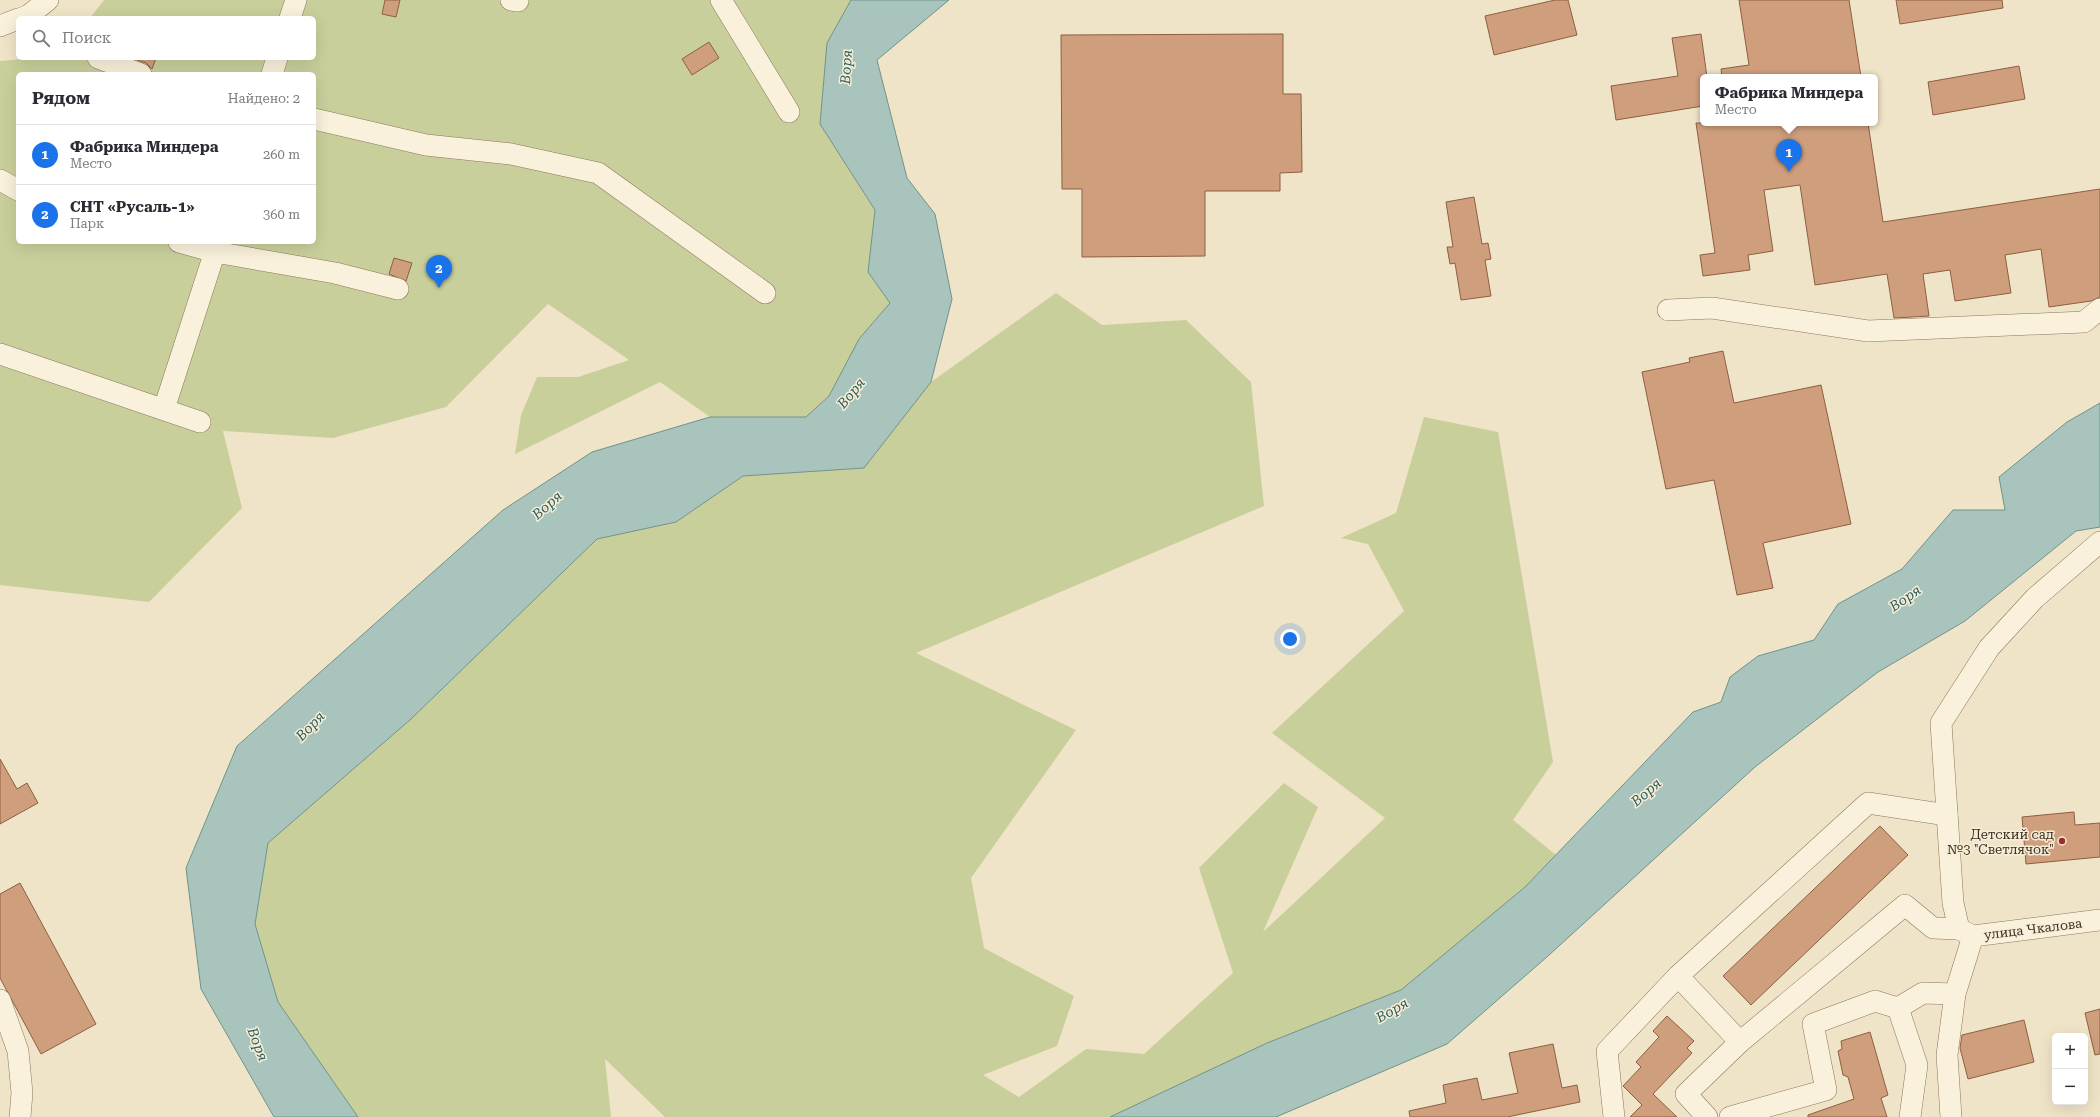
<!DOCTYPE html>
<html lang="ru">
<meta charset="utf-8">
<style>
:root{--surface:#fff;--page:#f7f7f7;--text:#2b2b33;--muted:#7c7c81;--line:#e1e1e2;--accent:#1a73e8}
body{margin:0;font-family:"Roboto Serif",serif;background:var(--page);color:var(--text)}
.controls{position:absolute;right:12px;bottom:12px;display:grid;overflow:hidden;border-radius:6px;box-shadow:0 4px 16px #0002}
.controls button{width:36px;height:36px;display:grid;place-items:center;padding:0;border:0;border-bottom:1px solid var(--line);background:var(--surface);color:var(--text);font:20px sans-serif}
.you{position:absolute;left:1290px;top:639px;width:14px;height:14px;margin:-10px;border:3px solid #fff;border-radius:50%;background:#1a73e8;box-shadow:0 0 0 6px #1a73e833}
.badge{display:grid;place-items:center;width:26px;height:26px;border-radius:50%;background:var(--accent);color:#fff;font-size:13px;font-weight:700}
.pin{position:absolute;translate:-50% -33px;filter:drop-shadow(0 1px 2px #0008)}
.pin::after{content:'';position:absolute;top:21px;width:14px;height:12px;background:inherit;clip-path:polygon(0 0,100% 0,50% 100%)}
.popup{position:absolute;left:1700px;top:74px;width:178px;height:52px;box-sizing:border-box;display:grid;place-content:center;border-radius:6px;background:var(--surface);filter:drop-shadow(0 1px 3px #0005);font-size:13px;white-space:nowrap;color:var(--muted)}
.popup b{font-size:15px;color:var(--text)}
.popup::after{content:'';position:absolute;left:50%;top:100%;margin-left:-8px;border:8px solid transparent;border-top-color:var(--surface)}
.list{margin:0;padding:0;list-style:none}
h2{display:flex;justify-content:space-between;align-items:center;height:52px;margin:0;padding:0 16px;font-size:17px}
h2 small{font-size:13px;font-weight:400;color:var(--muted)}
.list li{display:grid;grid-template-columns:26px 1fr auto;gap:12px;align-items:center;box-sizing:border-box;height:60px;padding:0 16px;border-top:1px solid var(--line)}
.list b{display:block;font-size:15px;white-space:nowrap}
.list p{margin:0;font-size:13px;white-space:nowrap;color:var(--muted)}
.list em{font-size:13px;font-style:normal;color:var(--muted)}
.icon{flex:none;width:22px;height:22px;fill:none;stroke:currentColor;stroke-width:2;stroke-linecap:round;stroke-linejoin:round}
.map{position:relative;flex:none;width:2100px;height:1117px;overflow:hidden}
.search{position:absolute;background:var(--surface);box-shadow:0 4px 16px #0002;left:16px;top:16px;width:300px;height:44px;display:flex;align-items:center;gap:10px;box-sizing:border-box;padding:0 14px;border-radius:6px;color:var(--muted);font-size:15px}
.panel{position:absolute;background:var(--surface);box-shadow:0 4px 16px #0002;left:16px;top:72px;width:300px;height:172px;border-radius:6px}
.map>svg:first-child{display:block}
.green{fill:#c9cf9b;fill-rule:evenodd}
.water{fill:#a9c4bc;stroke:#6f938a}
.building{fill:#cf9f7d;stroke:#8d5f41}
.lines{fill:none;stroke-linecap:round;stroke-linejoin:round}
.minor-casing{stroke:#8d765c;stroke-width:22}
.minor{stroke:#faf1dc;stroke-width:21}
.poi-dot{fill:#9e2a2b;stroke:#f7eed8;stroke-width:1.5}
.labels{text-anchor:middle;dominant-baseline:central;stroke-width:3;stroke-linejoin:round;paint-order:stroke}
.poi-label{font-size:13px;fill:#3d2e20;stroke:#f7eed8;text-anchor:end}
.street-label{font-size:13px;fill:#3d2e20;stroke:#f7eed8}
.water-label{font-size:14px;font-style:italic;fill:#2f5d5a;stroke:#f7eed8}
</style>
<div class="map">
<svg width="2100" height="1117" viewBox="0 0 2100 1117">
<rect width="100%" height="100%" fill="#f0e4c8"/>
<!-- green -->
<g class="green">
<path d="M104,0H851L827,43L820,124L875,210L868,272L890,303L859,339L829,396L806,417H710L660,382L515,454L521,415L537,377H578L629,360L548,304L446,407L333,438L223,431L242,508L149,602L0,585V61L32,58H314V18H90ZM18,74H314V242H18Z"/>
<polygon points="1056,293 1102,325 1186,320 1251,382 1264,506 916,653 1076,730 971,878 984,948 1074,996 1057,1046 983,1075 1019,1097 1086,1049 1144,1054 1233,973 1199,868 1284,783 1318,807 1263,932 1385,818 1272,733 1404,611 1368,544 1341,538 1396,513 1424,417 1498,432 1553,762 1513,820 1556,855 1525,887 1401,990 1267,1043 1110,1117 665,1117 605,1059 611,1117 358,1117 278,1003 255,924 268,843 411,719 597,539 676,522 743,476 864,468 931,382"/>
</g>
<!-- water -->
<g class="water">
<polygon points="851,0 949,0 877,60 907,178 935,214 952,299 931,382 864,468 743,476 676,522 597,539 411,719 268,843 255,924 278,1002 358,1117 274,1117 201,989 186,868 237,746 503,510 592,452 710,417 806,417 829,396 859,339 890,303 868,272 875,210 820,124 827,43"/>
<polygon points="2100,403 2100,527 2076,531 1965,621 1878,672 1755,767 1548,956 1447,1044 1276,1117 1110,1117 1267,1043 1401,990 1525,887 1693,712 1721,702 1730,677 1758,656 1814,640 1838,604 1902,569 1953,510 2005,510 1999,477 2067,422"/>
</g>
<!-- building -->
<g class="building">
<polygon points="385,0 400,0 396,17 382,14"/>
<polygon points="1555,0 1568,0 1577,35 1494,55 1485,16"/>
<polygon points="1739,0 1849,0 1861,77 1722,77 1721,69 1749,65"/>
<polygon points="1896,0 2002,0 2003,8 1900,24"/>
<polygon points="1283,34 1283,94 1301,94 1302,172 1280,173 1280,191 1205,191 1205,256 1082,257 1082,189 1062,189 1061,35"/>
<polygon points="1701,34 1707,77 1703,77 1703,106 1616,120 1611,86 1678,76 1672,38"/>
<polygon points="709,42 719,58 692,75 682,59"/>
<polygon points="132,58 156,58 152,69 146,63"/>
<polygon points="2019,66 2025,99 1933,115 1928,82"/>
<polygon points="1696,123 1868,123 1883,222 2100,189 2100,297 2091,301 2049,307 2041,249 2005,255 2011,293 1955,301 1950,270 1923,274 1929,316 1894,318 1887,274 1815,285 1800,185 1764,190 1773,251 1748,255 1750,270 1703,276 1700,255 1715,253"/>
<polygon points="1474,197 1482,244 1488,243 1491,259 1485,260 1491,296 1461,300 1455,263 1450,264 1447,247 1453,247 1446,202"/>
<polygon points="394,258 412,263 406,281 389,274"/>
<polygon points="1723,351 1734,403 1821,385 1851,524 1763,543 1773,588 1737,595 1714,480 1666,489 1642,372 1690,362 1689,358"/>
<polygon points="0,759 17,789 27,783 38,803 0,824"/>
<polygon points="2074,812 2075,825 2100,823 2100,857 2026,864 2022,817"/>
<polygon points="1880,826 1908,855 1751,1005 1723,976"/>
<polygon points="20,883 96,1024 41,1054 0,978 0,894"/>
<polygon points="2100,1009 2100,1054 2095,1055 2085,1013"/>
<polygon points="1667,1016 1694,1041 1687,1048 1692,1053 1653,1094 1677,1117 1630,1117 1642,1105 1623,1086 1641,1067 1636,1062 1659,1037 1653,1031"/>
<polygon points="2024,1020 2034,1062 1968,1079 1960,1048 1962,1035"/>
<polygon points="1870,1032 1888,1095 1881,1098 1887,1117 1808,1117 1808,1115 1854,1099 1848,1077 1843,1075 1838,1051 1842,1049 1841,1041"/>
<polygon points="1553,1044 1562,1088 1577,1085 1580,1102 1507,1117 1410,1117 1409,1111 1446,1103 1443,1085 1477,1078 1482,1100 1518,1093 1509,1053"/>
</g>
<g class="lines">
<defs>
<g id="minor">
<polyline points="511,0 518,1"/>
<polyline points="721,0 789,112"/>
<polyline points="22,18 29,15 48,0"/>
<polyline points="290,18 296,0"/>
<polyline points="0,26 18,19"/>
<polyline points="98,58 141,74"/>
<polyline points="272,74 277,58"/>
<polyline points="314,119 426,145 511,154 598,173 765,293"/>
<polyline points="0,180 18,190"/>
<polyline points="179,242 215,252 335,273 398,289"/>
<polyline points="1668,310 1712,308 1868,331 2084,322 2100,309"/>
<polyline points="0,354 200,422"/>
<polyline points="164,409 218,242"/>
<polyline points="2100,542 2035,598 1989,648 1941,723 1953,903 1959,929 1973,936 2100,920"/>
<polyline points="1947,815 1868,803 1678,976 1740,1042 1905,905 1933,928 1959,929"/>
<polyline points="0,1000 18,1051 22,1093 20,1117"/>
<polyline points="1614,1117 1607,1051 1678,976"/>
<polyline points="1707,1117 1686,1094 1740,1042"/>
<polyline points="1730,1117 1826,1090 1813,1024 1875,1001 1898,1008"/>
<polyline points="1910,1117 1917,1065 1898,1008 1923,993 1955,994"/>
<polyline points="1951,1117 1947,1055 1955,994 1973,936"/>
</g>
</defs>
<!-- minor casing -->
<use href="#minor" class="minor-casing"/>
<!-- minor -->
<use href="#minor" class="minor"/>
</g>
<!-- markers -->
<circle class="poi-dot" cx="2062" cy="841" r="4"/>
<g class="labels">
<!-- poi labels -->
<g class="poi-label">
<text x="2054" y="834">Детский сад<tspan x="2054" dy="15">№3 "Светлячок"</tspan></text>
</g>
<!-- street labels -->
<g class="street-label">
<text transform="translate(2033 929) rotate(-7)">улица Чкалова</text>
</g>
<!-- water labels -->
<g class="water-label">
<text transform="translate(846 67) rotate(-87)">Воря</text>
<text transform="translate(851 393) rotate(-50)">Воря</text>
<text transform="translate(547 505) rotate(-42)">Воря</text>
<text transform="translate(1905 598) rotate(-35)">Воря</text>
<text transform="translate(310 726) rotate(-46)">Воря</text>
<text transform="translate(1646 792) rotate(-41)">Воря</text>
<text transform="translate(1392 1010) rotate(-30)">Воря</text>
<text transform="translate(258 1044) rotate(69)">Воря</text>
</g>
</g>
</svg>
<div class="controls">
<button>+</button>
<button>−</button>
</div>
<div class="you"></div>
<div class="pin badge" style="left:1789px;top:172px">1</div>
<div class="popup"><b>Фабрика Миндера</b>Место</div>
<div class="pin badge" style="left:439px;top:288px">2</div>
<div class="search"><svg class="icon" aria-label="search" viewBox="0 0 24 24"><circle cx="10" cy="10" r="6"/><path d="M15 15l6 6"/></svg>Поиск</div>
<section class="panel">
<h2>Рядом<small>Найдено: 2</small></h2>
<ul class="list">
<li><span class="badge">1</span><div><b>Фабрика Миндера</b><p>Место</p></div><em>260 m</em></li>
<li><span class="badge">2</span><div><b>СНТ «Русаль-1»</b><p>Парк</p></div><em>360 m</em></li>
</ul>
</section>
</div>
